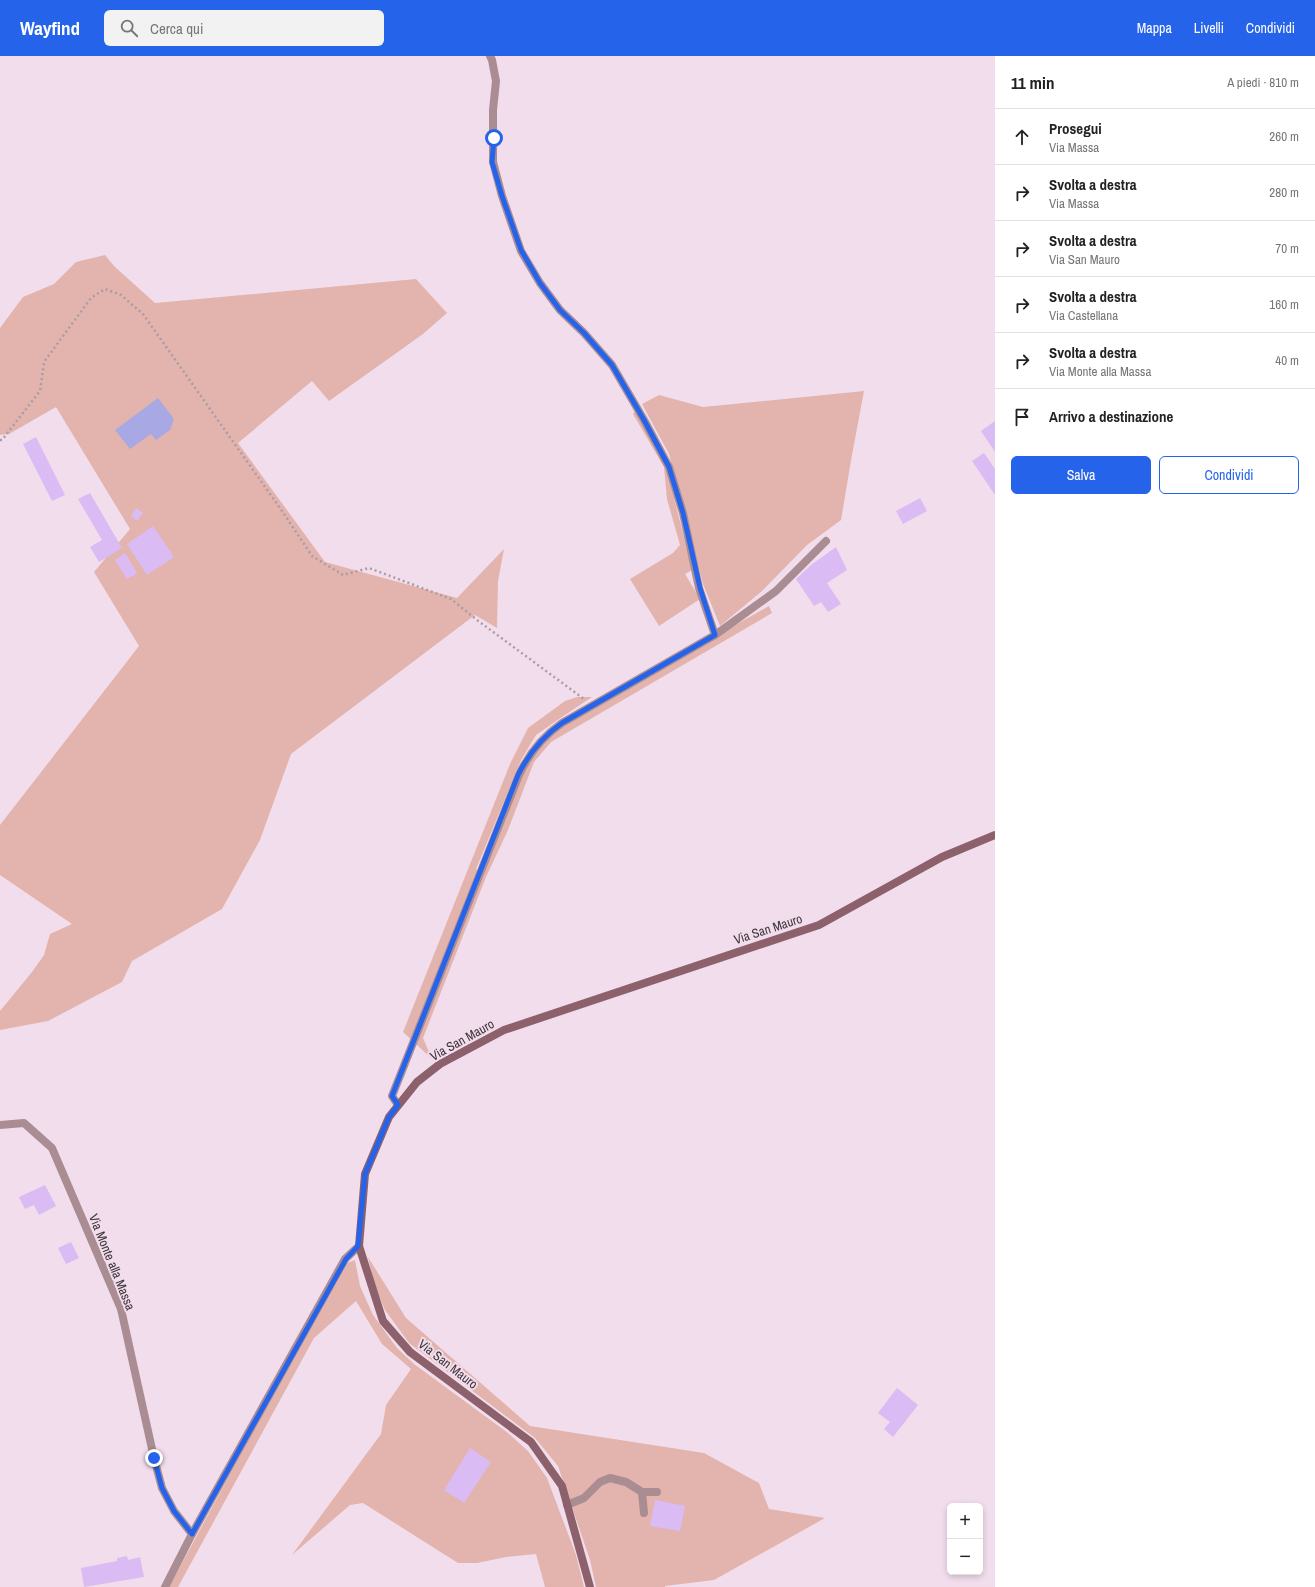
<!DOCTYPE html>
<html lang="it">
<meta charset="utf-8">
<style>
:root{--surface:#fff;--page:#f2f2f2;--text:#222;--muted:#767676;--line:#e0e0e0;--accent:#2563eb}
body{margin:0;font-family:"Archivo Narrow",sans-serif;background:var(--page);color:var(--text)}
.controls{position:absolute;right:12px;bottom:12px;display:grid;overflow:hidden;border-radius:6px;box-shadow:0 2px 6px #0003}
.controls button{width:36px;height:36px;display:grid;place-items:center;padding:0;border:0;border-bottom:1px solid var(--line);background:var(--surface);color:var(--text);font:20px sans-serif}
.stop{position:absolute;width:12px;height:12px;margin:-9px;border:3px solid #2563eb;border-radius:50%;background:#fff}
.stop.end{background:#2563eb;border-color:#fff;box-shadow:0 1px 4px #0008}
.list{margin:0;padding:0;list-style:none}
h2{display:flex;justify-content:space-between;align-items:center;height:52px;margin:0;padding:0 16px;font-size:17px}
h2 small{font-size:13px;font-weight:400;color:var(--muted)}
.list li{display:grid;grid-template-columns:26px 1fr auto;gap:12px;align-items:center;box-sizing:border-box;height:56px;padding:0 16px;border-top:1px solid var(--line)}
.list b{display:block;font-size:15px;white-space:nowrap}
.list p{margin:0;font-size:13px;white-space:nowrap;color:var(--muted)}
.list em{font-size:13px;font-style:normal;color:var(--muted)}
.actions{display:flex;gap:8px;padding:12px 16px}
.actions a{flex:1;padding:9px 0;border:1px solid var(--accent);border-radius:6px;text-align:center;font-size:14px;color:var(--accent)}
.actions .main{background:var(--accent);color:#fff}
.icon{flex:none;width:22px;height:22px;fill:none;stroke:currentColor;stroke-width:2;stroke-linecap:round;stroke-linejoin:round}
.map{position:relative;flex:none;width:995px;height:1531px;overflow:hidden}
header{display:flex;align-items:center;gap:24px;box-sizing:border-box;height:56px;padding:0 20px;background:var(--accent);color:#fff}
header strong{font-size:19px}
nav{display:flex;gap:22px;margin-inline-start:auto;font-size:14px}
.search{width:280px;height:36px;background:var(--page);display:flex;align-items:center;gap:10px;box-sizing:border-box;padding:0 14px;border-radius:6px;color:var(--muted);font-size:15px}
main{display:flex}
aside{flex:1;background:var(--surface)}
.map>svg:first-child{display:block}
.green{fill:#e3b4ad}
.water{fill:#a7a8e4}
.building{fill:#dbbbf4}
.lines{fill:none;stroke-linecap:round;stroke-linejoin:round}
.path{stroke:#ab9ba6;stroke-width:2.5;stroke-dasharray:2 3;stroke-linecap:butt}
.service{stroke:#aa8c93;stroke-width:8}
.minor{stroke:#aa8c93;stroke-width:8}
.secondary{stroke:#8c616c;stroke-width:8}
.route{stroke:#2563eb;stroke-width:5}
.labels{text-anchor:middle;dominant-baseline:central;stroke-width:4;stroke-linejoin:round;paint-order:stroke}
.street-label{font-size:13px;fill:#3e363b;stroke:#f2ddec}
</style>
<header>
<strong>Wayfind</strong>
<div class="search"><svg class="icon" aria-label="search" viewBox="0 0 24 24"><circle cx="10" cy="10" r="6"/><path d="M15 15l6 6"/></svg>Cerca qui</div>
<nav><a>Mappa</a><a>Livelli</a><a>Condividi</a></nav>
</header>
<main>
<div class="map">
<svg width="995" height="1531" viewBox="0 0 995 1531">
<rect width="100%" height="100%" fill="#f2ddec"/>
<!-- green -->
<g class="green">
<polygon points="105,199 114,210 155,247 416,223 447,257 423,278 329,345 312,325 238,387 325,506 457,542 504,493 498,525 497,572 475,559 291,698 260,784 222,853 132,905 122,926 48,965 0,974 0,955 32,916 44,899 50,878 72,868 0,819 0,769 139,590 94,516 130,473 56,351 9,378 0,379 0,272 23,241 54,228 76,206"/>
<polygon points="864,335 852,399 841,464 807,489 762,535 720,570 703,528 669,398 642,348 659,339 703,351"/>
<polygon points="636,354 667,413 692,514 685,518 700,543 659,570 630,523 673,497 680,489 667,443 664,411 633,358"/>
<polygon points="769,550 772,557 551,686 534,706 508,774 486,821 423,982 432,1003 403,976 510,708 528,672 565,645 577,641 592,641 562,661 536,679 521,704 476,813 481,818 517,732 531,702 551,677 609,640"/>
<polygon points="368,1201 406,1262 530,1370 704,1397 759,1427 769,1453 825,1462 714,1524 665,1530 665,1531 596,1531 590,1504 558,1410 535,1382 409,1287 385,1254 374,1227"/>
<polygon points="355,1204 360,1230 373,1259 397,1292 414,1308 508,1377 528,1395 547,1422 576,1499 584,1531 545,1531 536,1498 506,1501 477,1507 458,1507 363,1447 350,1449 292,1499 381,1378 386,1349 411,1313 382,1288 356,1245 314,1282 178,1531 169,1531 344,1208"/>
</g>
<!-- water -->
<polygon class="water" points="158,342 174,363 170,374 156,384 151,378 130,393 115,374"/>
<!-- building -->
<g class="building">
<polygon points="995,365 995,396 981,375"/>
<polygon points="36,381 65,439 52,445 23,388"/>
<polygon points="984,397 995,413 995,439 972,405"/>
<polygon points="90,437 122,492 99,506 90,491 102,484 78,443"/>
<polygon points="920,442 927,455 903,468 896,455"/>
<polygon points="136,452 143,457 137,465 131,460"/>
<polygon points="153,470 174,501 147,519 127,488"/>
<polygon points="836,491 847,514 827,527 841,548 828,556 821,546 814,550 796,523 811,509"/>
<polygon points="125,497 137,517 127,523 115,504"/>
<polygon points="45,1129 56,1150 39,1159 34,1149 25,1153 19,1141"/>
<polygon points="71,1186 79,1202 66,1208 58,1192"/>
<polygon points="897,1332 918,1349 893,1381 884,1373 890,1366 878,1357"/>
<polygon points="470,1392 491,1406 464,1447 444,1434"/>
<polygon points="655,1444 685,1450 680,1475 650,1470"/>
<polygon points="127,1500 128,1504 140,1501 144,1521 84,1531 81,1512 117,1505 117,1502"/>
</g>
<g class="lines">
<!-- path -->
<polyline class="path" points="0,384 2,384 40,335 44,306 91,242 105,233 121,239 143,258 282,455 312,500 343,519 369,512 451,543 477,564 584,643"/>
<!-- service -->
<g class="service">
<polyline points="715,579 776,535 826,485"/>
<polyline points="642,1436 644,1457"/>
<polyline points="567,1449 584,1442 600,1426 610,1422 626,1426 642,1436 657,1436"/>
</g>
<!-- minor -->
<g class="minor">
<path d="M398,1049L392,1040L519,719C529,697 542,681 562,667L715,579L699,532L683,457L669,411L644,364L612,309L584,277L560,254L540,227L521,195L502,140L493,106V54L496,25L492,4L490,0"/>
<polyline points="0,1069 24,1067 52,1092 121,1253 154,1402 162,1432 174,1455 192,1478"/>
<polyline points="165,1531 192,1478 345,1203 359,1190"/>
</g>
<!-- secondary -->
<polyline class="secondary" points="590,1531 562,1430 531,1386 410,1296 383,1265 359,1190 365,1118 389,1061 417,1026 440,1008 504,974 819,869 942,801 995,779"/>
</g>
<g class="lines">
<!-- route -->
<path class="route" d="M154,1402L162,1432L174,1455L192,1478L346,1203L358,1190L365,1118L389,1061L398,1049L392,1040L518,719C529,697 542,681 562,667L715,579L700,532L683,457L669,411L644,364L612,309L584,277L560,254L540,227L521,194L502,140L492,106L494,82"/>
</g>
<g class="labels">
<!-- street labels -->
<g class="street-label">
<text transform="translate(768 873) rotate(-18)">Via San Mauro</text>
<text transform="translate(462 984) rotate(-29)">Via San Mauro</text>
<text transform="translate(112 1206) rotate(68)">Via Monte alla Massa</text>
<text transform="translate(448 1308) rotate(38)">Via San Mauro</text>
</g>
</g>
</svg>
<div class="controls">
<button>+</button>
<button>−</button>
</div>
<div class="stop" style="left:494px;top:82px"></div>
<div class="stop end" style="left:154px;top:1402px"></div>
</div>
<aside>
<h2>11 min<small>A piedi · 810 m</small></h2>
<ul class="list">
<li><svg class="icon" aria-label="ahead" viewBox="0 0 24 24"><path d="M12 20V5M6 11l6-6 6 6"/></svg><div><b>Prosegui</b><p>Via Massa</p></div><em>260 m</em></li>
<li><svg class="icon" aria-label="right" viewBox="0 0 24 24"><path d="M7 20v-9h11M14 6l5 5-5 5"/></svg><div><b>Svolta a destra</b><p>Via Massa</p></div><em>280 m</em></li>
<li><svg class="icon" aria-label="right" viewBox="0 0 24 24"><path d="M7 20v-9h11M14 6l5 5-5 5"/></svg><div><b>Svolta a destra</b><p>Via San Mauro</p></div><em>70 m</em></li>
<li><svg class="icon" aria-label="right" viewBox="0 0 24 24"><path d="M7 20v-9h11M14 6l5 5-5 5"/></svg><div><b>Svolta a destra</b><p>Via Castellana</p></div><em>160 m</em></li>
<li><svg class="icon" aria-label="right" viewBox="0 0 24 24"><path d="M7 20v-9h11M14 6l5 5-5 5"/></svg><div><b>Svolta a destra</b><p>Via Monte alla Massa</p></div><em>40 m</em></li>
<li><svg class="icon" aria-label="arrive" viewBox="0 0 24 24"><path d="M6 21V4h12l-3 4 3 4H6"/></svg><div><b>Arrivo a destinazione</b></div></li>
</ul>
<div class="actions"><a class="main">Salva</a><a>Condividi</a></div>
</aside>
</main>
